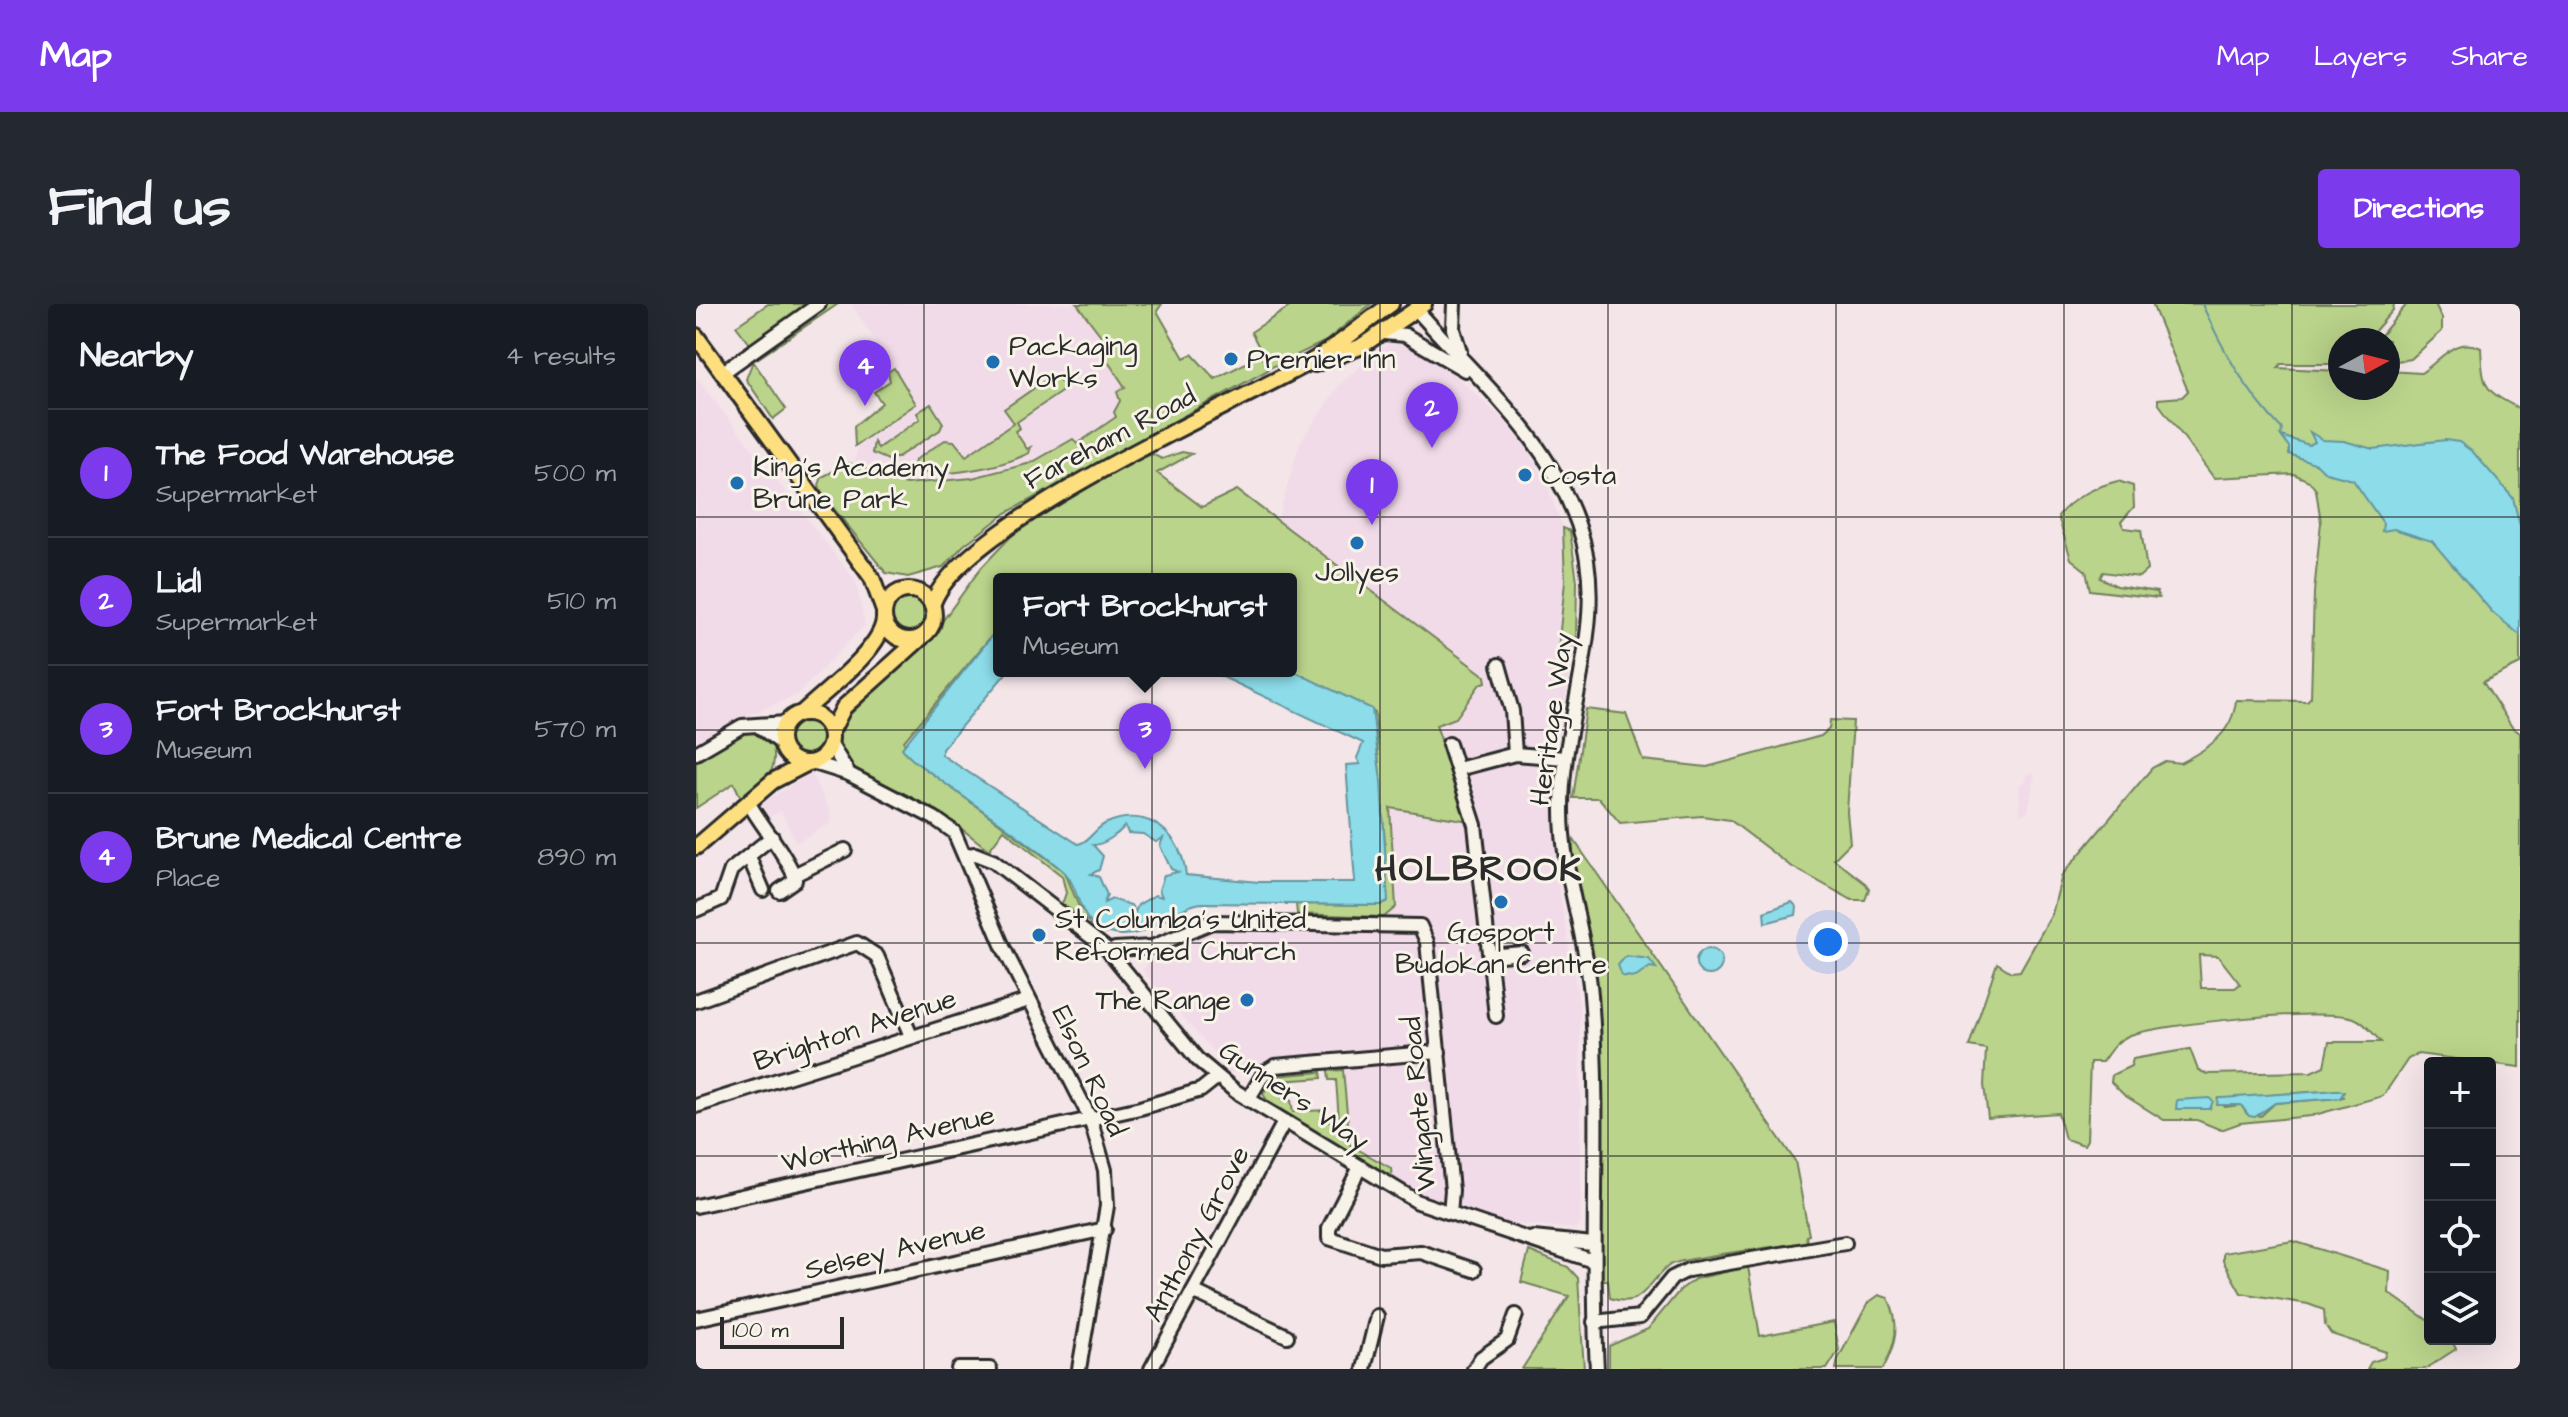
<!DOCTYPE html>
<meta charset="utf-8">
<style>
:root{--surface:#171b24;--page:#242831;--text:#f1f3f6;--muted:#9ea1a6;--line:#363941;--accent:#7c3aed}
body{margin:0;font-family:"Architects Daughter",sans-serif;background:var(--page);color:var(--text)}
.controls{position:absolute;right:24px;bottom:24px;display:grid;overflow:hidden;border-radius:8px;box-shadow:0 8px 32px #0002}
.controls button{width:72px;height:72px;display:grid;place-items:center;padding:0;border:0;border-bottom:2px solid var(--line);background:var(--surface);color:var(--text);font:40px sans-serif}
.compass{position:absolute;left:1632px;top:24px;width:72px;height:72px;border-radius:50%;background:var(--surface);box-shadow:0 8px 32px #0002;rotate:83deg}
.scale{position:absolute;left:24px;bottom:20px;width:124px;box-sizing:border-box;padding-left:8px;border:4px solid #2b2b2b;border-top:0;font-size:22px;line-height:28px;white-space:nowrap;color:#2b2b2b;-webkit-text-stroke:6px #f7f3e8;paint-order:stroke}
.you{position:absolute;left:1132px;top:638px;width:28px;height:28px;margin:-20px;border:6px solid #fff;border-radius:50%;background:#1a73e8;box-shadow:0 0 0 12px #1a73e833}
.badge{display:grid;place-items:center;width:52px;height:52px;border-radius:50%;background:var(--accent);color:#fff;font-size:26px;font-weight:700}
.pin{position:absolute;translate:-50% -66px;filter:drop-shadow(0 2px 4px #0008)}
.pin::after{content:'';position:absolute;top:42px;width:28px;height:24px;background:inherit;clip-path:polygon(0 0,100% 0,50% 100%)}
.popup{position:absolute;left:297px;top:269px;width:304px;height:104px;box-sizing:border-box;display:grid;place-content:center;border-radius:8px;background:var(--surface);filter:drop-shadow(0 2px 6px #0005);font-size:26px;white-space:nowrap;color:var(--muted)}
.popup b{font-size:30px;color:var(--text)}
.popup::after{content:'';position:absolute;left:50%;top:100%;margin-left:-16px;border:16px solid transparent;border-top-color:var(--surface)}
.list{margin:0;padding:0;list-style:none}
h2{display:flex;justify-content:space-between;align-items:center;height:104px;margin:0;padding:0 32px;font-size:34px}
h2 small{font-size:26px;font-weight:400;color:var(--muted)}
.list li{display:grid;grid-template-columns:52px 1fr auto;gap:24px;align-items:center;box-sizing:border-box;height:128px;padding:0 32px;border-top:2px solid var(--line)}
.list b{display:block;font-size:30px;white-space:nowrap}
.list p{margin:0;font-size:26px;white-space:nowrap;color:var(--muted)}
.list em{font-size:26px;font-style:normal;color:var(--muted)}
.icon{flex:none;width:44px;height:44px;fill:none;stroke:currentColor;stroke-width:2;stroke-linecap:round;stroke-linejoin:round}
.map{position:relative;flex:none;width:1824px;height:1065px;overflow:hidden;border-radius:8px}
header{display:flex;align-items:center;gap:48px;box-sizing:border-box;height:112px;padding:0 40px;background:var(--accent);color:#fff}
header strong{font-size:38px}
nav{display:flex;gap:44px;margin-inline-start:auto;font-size:28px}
.intro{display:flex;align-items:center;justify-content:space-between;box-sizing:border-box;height:192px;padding:0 48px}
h1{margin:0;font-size:56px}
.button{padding:20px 36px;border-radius:8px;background:var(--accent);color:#fff;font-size:28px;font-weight:700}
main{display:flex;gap:48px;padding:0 48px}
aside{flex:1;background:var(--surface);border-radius:8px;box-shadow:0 8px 32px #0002}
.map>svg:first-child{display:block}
.built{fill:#f2dbe9}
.green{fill:#bad48b;stroke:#72805b;stroke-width:2;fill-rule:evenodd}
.water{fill:#8cdce9;stroke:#65959d;stroke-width:2;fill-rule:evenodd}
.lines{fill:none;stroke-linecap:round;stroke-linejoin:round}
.stream{stroke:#65959d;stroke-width:2}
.minor-casing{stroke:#2b2b2b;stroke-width:18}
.major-casing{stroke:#2b2b2b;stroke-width:20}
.minor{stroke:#f7f3e8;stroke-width:12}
.major{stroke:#fedf80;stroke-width:14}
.grid{fill:none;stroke:#2b2b2b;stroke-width:2;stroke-opacity:0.55}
.poi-dot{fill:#1f6fb2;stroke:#f7f3e8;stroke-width:3}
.labels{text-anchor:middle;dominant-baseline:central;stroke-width:6;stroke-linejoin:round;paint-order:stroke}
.poi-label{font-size:28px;fill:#2b2b2b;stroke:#f7f3e8;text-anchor:start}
.street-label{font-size:28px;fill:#2b2b2b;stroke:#f7f3e8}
.district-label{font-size:36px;font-weight:bold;letter-spacing:2px;fill:#2b2b2b;stroke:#f7f3e8}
</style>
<header>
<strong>Map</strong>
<nav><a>Map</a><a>Layers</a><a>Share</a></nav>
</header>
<div class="intro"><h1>Find us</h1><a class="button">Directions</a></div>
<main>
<aside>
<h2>Nearby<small>4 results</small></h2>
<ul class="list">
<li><span class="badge">1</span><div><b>The Food Warehouse</b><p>Supermarket</p></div><em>500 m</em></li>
<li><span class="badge">2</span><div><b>Lidl</b><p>Supermarket</p></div><em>510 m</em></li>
<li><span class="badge">3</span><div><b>Fort Brockhurst</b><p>Museum</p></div><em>570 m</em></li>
<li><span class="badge">4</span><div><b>Brune Medical Centre</b><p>Place</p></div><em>890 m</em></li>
</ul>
</aside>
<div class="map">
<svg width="1824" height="1065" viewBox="0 0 1824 1065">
<rect width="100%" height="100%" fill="#f4e5e9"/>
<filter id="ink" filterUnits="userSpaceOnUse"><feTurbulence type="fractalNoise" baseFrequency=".0125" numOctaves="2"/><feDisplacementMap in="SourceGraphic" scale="16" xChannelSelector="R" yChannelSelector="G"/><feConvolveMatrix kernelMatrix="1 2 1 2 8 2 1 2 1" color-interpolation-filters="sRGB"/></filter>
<g filter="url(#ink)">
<!-- built -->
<g class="built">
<polygon points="155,0 381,0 409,38 402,43 430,83 418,108 421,113 380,140 377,135 335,159 297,170 210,180 166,166 158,159 162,142 217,104 220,98"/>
<polygon points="690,40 708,40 741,55 809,117 830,143 851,180 867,224 869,277 862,345 880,340 863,428 852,441 848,462 856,474 860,567 884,704 885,919 878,925 800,918 720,890 696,875 695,864 654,841 646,751 583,755 570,759 560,769 532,769 532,751 519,750 446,666 451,661 446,640 487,624 500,610 688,613 700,602 694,504 772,516 740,421 760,414 789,373 582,215 604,138 644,80"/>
<polygon points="0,73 160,277 169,321 101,391 22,424 0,439"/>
<polygon points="115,469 134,507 135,519 100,539 85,507 73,513 65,500"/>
<polygon points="1331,469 1339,470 1332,508 1324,511 1323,481 1329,477"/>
</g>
<!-- green -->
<g class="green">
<polygon points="72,0 142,0 61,55 61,49 40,22"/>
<polygon points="381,0 466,0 461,7 488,54 496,50 519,75 565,51 572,66 310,209 268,241 247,263 212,273 190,269 126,190 123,181 126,173 153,159 210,180 276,174 335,159 377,135 381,140 420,113 418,108 424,97 421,88 429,83 402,43 409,37"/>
<polygon points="598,0 675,0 630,37 574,64 555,28"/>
<path d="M1456,0H1698L1697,6L1671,36H1644V60H1585L1582,64L1644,67V84H1692V67L1725,69C1746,56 1758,31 1785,44C1787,85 1788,86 1824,105V284L1643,159L1587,134L1593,142L1637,162L1824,292V360L1787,378L1816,423L1824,429V763L1722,750L1712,755L1687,792L1615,812L1544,819L1525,826L1501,816H1468L1428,791L1415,778L1416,771L1435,762L1437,755L1494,745L1502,766L1511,770L1615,768L1628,762L1633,738H1685C1677,730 1669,718 1658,714C1629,703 1462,720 1432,732C1420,737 1414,747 1406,758H1394L1391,836L1388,841L1369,835L1362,809L1292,814L1288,781L1290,745L1273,742L1301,659L1315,668L1324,667L1356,610L1366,571L1456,464L1469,457L1484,459C1512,445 1537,429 1540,396L1611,397L1615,393L1618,289L1625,218L1620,186L1613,177L1598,170L1518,174L1462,99V95L1486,93L1492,87ZM1503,651L1522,652L1544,680L1539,684H1505ZM1643,786L1647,793L1644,794L1579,799L1565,812L1551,810L1545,801L1529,803L1522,795Z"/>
<polygon points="1711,0 1739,0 1746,14 1746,27 1715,55 1692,58 1692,36 1681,36"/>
<polygon points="57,57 90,105 77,115 50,75"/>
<polygon points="198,64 220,100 159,142 158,122 186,99 178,88 194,77 192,68"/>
<path d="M357,71L371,84L321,118L324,124L319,127L331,145L335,143L333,149C310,161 241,177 217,165L219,156L249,136L258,137L270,152L318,119L308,105Z"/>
<polygon points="235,100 247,119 244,126 200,154 192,156 176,149 178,138 182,144 224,115 221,109"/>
<polygon points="486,148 496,150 461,169 506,203 541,186 789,372 790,378 784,380 760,414 740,421 773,517 694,504 700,603 688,613 601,610 600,600 685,601 689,539 679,409 595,366 595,275 303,275 303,323 208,437 210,450 369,568 383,603 411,630 366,600 370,589 366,572 308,526 293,546 244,508 155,465 143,445 144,420 166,399 171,387 237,330 285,264 322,225 437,158 456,150 466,155"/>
<path d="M1422,177L1437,182L1438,203L1425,218L1428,224L1445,226L1451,266L1443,273L1407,268L1404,274L1421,282L1461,288L1463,294L1394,286L1390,267L1375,255L1362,212C1375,195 1400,182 1422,177Z"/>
<polygon points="867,224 874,227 881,277 880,340 862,346 869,277"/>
<circle cx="214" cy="312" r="18"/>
<polygon points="890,405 930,410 947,456 1011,463 1125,432 1133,425 1134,416 1157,417 1151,508 1154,539 1138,555 1170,580 1173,585 1169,596 1156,596 1093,561 1034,516 1006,512 924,519 903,494 877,494"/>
<circle cx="111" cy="434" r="18"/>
<path d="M57,426L76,438C84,469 69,478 45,494L38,479L0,504V455L38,430Z"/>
<path d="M878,536L1099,857L1113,931L1110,932L1111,938C1089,942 987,953 974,961C951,977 948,1006 914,994L912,976H903L892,642L875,549Z"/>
<polygon points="647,766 654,841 695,864 696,875 573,799 567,790 578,772 625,768 626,774 584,777 588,797 595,796 597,808 629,806 631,817 643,816 640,776 633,776 632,767"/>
<polygon points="1597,937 1694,967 1693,989 1734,1018 1734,1035 1755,1035 1760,1045 1729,1065 1671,1065 1675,1058 1688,1054 1690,1048 1635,1030 1629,1021 1628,1006 1612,1000 1545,989 1527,957 1527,949"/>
<polygon points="833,947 872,963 882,974 888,1065 826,1065 873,992 825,978"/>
<polygon points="1052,963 1064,1032 1138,1018 1143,1046 1131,1065 913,1065 913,1042 952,1025 984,986 999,975"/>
<path d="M1183,991L1192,994C1205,1020 1200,1040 1187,1065H1140L1142,1055L1172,999Z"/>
</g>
<!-- water -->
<g class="water">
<polygon points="1614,128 1627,136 1648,137 1677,145 1749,136 1763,138 1777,148 1817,194 1824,222 1824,331 1796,308 1736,237 1698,225 1686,227 1687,219 1657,176 1630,169 1621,160 1593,150 1593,143 1585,132 1613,141 1619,138"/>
<path d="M303,323V367H312L246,445V451L382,540C394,538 398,524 411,519C453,501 486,531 490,571L563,578H659L650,461L664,460L661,454L667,439L514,367L595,366L676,405L685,477L692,597L684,601L506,599C474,603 455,637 417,630C378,623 387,584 366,566C327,533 284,505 243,475C231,465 214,457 206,444ZM429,522L432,529L447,530L460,538L467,534L464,542L475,565L482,568L468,571L463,586L466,593L459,591L442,601L439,608L435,601L416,595L408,599L411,591L403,573L395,570L403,566L407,552L397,541C408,541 422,530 429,522Z"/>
<polygon points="1096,598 1101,603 1100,611 1069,619 1068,608"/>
<circle cx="1013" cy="658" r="13"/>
<polygon points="930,652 953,655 960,664 954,663 940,673 926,672 922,661"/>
<polygon points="1643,786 1648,788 1644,794 1579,799 1559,813 1553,812 1545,801 1521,801 1522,794 1526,794"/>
<polygon points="1513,794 1517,797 1514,805 1480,805 1481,796"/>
</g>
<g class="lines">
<!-- stream -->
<path class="stream" d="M1506,0C1527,47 1551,89 1586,125L1585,132"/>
<defs>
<g id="minor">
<polyline points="758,0 757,25 764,47"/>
<path d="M720,5C781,75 850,130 882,220C916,315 865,411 866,507C866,570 890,629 895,691C905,815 894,941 901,1065"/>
<polyline points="688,29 709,31 769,66"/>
<polyline points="26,69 123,0"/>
<polyline points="803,361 816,407 819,450"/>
<polyline points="61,421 85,439"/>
<polyline points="753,440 779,521 800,712"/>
<polyline points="135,441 153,470"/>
<polyline points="0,449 46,422 90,419"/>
<polyline points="118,459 153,470 238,514 258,528 307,643 394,814 409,866 411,902 383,1065"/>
<polyline points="762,465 819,450 869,454"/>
<path d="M52,498C67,524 85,543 98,571"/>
<polyline points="270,551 279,550 297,557 412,646 501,755 539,787 722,898 897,957"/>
<polyline points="53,553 67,586"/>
<polyline points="98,571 149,546"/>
<polyline points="83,587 99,576 98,571"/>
<polyline points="0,606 25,595 35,566 76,533"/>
<polyline points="414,649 419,645 456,643 516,618 724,622 731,638 756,886 754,909"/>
<polyline points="794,652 826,649"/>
<polyline points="0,697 161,639 181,652 215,732"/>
<polyline points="552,796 568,769 579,762 743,748"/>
<polyline points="0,802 333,696"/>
<polyline points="663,865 633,924 633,934 685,951 725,948 778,966"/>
<polyline points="0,902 444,804 505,786 520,774"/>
<polyline points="837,934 897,940"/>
<polyline points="497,987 591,1032"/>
<polyline points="0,1015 409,925"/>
<polyline points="898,1018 944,1013 976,974 992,966 1149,939"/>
<polyline points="262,1065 294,1065"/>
<polyline points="455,1065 588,818"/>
<polyline points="668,1065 681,1012"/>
<polyline points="778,1065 785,1054 811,1036 820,1011"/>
</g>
<g id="major">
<polyline points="0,32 176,274 188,307"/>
<polyline points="619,60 664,43 728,0"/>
<circle cx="213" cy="311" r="25"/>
<path d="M236,302C259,222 537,102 616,57C644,41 668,19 695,0"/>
<circle cx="110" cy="434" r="25"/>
<path d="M106,409C128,388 186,345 188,315"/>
<polyline points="135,428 148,403 226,333"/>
<polyline points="0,543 77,477 110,460"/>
</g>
</defs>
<!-- minor casing -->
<use href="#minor" class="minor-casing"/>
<!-- major casing -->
<use href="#major" class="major-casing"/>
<!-- minor -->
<use href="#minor" class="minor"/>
<!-- major -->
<use href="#major" class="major"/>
</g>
</g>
<!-- grid -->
<path class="grid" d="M228,0V1065M456,0V1065M684,0V1065M912,0V1065M1140,0V1065M1368,0V1065M1596,0V1065M0,213H1824M0,426H1824M0,639H1824M0,852H1734M1794,852H1824"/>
<!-- markers -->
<g class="poi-dot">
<circle cx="535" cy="55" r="8"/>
<circle cx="297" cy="58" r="8"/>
<circle cx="829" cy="171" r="8"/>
<circle cx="41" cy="179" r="8"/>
<circle cx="661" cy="239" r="8"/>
<circle cx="805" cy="598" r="8"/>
<circle cx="343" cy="631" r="8"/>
<circle cx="551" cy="696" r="8"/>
</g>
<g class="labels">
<!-- poi labels -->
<g class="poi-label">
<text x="313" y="42">Packaging<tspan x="313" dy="32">Works</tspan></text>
<text x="551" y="55">Premier Inn</text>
<text x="57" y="163">King's Academy<tspan x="57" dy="32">Brune Park</tspan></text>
<text x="845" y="171">Costa</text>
<text x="661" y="268" text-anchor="middle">Jollyes</text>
<text x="359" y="615">St Columba's United<tspan x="359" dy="32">Reformed Church</tspan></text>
<text x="805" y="628" text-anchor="middle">Gosport<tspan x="805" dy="32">Budokan Centre</tspan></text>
<text x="535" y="696" text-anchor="end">The Range</text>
</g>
<!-- street labels -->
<g class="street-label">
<text transform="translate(414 134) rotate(-28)">Fareham Road</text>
<text transform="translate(856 415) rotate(-82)">Heritage Way</text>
<text transform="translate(159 726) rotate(-18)">Brighton Avenue</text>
<text transform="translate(393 767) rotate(65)">Elson Road</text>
<text transform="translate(598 792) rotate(34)">Gunners Way</text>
<text transform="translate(723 800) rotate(-95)">Wingate Road</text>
<text transform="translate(192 835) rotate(-13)">Worthing Avenue</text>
<text transform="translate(501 930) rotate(-62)">Anthony Grove</text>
<text transform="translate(199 946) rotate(-13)">Selsey Avenue</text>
</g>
<!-- district labels -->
<g class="district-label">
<text x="783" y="565">HOLBROOK</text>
</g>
</g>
</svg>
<div class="controls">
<button>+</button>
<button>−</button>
<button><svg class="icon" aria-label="locate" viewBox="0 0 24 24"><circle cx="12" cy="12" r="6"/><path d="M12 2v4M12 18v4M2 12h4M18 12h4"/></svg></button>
<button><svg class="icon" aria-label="layers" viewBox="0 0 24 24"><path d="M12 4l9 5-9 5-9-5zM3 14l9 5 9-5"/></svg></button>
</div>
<svg class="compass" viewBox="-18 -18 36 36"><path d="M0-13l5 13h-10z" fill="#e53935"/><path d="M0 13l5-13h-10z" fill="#9ea1a6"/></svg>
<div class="scale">100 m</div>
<div class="you"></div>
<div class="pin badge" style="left:676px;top:221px">1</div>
<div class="pin badge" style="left:736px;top:144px">2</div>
<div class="pin badge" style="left:449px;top:465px">3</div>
<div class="popup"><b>Fort Brockhurst</b>Museum</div>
<div class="pin badge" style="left:169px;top:102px">4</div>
</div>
</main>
